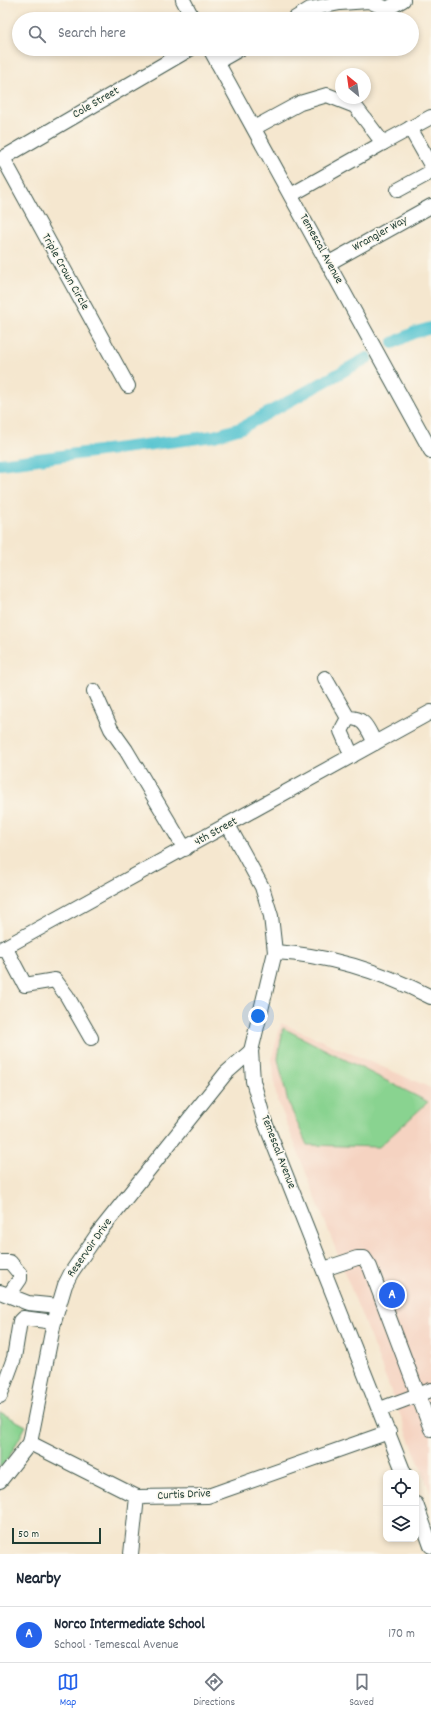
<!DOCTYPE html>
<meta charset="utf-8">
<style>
:root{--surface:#fff;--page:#f2f2f3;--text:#1f2937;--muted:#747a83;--line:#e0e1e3;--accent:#2563eb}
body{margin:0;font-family:Dekko,sans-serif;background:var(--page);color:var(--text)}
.controls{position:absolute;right:12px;bottom:12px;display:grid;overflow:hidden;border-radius:8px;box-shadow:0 2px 6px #0003}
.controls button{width:36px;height:36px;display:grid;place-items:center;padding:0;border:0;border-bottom:1px solid var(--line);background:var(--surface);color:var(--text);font:20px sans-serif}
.compass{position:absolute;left:335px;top:68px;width:36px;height:36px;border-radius:50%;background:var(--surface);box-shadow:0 2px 6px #0003;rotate:331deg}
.scale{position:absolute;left:12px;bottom:10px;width:89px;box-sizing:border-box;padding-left:4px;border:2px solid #1f3d34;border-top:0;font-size:11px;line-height:14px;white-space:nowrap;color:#1f3d34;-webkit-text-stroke:3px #fbf7ec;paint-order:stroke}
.you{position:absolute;left:258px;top:1016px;width:14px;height:14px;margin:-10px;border:3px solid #fff;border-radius:50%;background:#1a73e8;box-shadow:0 0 0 6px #1a73e833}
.badge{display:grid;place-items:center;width:26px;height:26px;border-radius:50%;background:var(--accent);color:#fff;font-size:13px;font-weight:700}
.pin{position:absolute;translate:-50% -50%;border:2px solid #fff;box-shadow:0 1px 4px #0006}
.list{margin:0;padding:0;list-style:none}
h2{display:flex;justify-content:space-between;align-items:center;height:52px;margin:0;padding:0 16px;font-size:17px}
h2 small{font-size:13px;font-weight:400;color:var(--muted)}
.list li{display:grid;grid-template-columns:26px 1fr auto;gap:12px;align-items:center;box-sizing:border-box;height:56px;padding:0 16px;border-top:1px solid var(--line)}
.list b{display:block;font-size:15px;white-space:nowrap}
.list p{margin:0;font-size:13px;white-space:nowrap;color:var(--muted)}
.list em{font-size:13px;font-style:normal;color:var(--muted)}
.icon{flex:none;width:22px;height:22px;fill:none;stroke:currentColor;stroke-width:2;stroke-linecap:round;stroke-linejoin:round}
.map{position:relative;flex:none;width:431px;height:1554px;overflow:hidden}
.search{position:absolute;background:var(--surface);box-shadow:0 2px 6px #0003;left:12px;right:12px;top:12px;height:44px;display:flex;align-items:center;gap:10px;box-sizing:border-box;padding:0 14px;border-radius:22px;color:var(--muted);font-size:15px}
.sheet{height:108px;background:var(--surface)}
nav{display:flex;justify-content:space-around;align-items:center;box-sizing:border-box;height:56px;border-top:1px solid var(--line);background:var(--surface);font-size:11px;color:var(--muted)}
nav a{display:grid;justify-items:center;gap:2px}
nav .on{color:var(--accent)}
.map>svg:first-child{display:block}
.built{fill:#f5d3c1}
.green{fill:#89d390;stroke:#548862}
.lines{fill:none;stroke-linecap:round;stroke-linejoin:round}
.canal{stroke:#57c4d0;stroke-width:12}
.minor-casing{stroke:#3f564b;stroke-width:16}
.minor{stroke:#fff;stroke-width:14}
.labels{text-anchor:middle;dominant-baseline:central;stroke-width:3;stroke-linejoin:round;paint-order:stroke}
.street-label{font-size:12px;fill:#1f3d34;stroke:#fbf7ec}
</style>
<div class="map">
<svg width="431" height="1554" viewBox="0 0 431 1554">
<rect width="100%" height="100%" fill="#fbf7ec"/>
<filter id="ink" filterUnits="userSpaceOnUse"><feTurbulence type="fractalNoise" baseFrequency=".025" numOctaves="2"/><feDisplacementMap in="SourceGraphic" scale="8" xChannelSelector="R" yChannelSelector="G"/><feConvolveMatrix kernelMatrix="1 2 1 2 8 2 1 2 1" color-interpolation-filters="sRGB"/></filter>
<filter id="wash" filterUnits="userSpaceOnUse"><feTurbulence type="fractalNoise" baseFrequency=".012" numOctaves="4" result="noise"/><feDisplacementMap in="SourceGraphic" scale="16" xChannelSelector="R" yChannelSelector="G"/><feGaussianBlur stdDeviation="0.9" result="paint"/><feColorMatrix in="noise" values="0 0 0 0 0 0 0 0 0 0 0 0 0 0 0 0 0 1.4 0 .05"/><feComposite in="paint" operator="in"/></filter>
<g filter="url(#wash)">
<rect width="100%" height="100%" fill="#f5e7cf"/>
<!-- built -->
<polygon class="built" points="281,1023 431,1088 431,1494 276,1096 272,1059"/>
<!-- green -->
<g class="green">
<polygon points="283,1028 428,1102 379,1147 307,1145 288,1102 278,1059"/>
<polygon points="0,1412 26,1426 8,1459 0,1468"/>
</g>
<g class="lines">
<!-- canal -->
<g class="canal">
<polyline points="393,343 413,333 431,328"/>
<polyline points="0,464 214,436 241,428 367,358"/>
</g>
</g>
</g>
<g filter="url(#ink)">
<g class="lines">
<defs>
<g id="minor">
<polyline points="183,0 193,19"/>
<polyline points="294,19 310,9 340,3 369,1 387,9 403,0"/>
<polyline points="210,49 431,451"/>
<polyline points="217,62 240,49"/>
<polyline points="254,128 300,103 327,95 355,106 383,143 291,195"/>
<polyline points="410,128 431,165"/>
<polyline points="383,143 431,117"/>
<polyline points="398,190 431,172"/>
<polyline points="329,263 431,206"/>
<polyline points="128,386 3,158 190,49"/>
<path d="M325,678L348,718C365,717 368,730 375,743"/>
<polyline points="94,691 111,729 126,750 185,849"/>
<polyline points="348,718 341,731 352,756"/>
<polyline points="228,825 262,887 271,916 275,952 251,1051 253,1081 264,1120 404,1473"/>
<polyline points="5,947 25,985 55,980 67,996 91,1038"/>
<polyline points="0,950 431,712"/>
<path d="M275,952C330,955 382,972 431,997"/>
<polyline points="0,1262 10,1262 20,1274 20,1279 9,1295"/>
<polyline points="324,1269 357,1258 364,1258 370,1267 431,1429"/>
<polyline points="0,1292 28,1303 59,1306"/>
<polyline points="0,1396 14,1358 20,1321 23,1318 54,1322"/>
<polyline points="380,1409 431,1390"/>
<polyline points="30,1443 137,1497 208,1496 389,1432"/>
<polyline points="0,1481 30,1443 54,1322 65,1285 71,1273 99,1232 226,1073 251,1051"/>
<polyline points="416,1504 431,1546"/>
<polyline points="131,1554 137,1497"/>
</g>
</defs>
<!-- minor casing -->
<use href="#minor" class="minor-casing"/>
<!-- minor -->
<use href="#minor" class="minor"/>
</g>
</g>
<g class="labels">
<!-- street labels -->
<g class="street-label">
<text transform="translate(96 103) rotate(-30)">Cole Street</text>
<text transform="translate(380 234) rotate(-29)">Wrangler Way</text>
<text transform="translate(321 249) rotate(61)">Temescal Avenue</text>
<text transform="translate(65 272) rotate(61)">Triple Crown Circle</text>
<text transform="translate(216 832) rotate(-29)">4th Street</text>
<text transform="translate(278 1152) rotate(69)">Temescal Avenue</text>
<text transform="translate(90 1248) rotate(-55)">Reservoir Drive</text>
<text transform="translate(184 1495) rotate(-3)">Curtis Drive</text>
</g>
</g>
</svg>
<div class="controls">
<button><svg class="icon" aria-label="locate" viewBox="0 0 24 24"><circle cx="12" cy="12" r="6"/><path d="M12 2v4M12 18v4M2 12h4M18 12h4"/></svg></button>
<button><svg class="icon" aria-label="layers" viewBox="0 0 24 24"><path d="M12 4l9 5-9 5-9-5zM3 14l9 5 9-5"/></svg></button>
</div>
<svg class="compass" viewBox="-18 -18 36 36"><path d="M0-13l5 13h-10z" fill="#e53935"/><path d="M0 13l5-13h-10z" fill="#747a83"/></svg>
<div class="scale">50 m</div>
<div class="you"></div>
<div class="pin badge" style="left:392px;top:1295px">A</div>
<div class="search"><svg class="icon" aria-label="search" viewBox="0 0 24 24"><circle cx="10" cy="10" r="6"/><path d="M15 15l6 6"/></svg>Search here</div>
</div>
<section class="sheet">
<h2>Nearby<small></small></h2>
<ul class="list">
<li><span class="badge">A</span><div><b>Norco Intermediate School</b><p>School · Temescal Avenue</p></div><em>170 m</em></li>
</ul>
</section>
<nav>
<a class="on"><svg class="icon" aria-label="map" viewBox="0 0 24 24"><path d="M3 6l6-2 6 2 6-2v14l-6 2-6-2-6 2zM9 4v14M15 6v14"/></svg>Map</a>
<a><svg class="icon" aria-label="directions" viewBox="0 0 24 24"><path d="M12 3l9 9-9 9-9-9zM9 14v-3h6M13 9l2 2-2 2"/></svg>Directions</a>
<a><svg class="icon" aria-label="saved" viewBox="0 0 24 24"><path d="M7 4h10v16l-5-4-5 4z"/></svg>Saved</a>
</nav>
